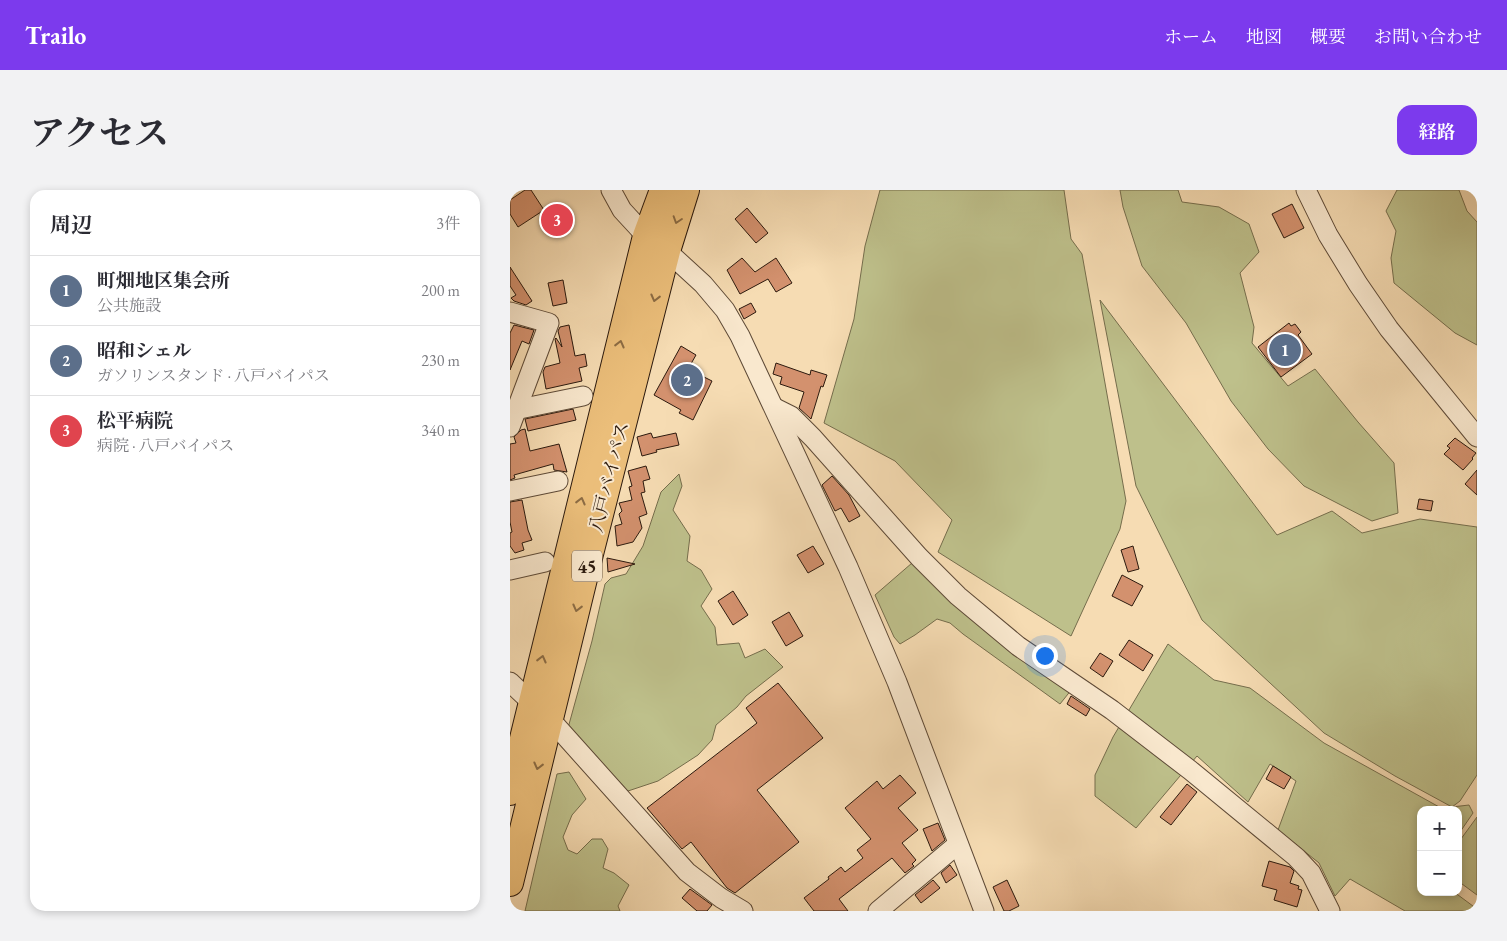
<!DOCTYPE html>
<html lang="ja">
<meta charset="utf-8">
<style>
:root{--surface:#fff;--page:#f2f2f3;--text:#2b2b33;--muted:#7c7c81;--line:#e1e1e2;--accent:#7c3aed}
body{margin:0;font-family:"EB Garamond","Noto Serif JP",serif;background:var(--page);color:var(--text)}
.controls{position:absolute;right:15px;bottom:15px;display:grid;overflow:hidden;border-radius:10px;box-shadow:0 2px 8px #0003}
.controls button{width:45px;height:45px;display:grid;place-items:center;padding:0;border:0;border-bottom:1px solid var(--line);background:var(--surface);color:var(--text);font:25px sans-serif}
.you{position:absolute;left:534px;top:465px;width:18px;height:18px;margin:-12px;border:4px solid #fff;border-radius:50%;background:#1a73e8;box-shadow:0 0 0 8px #1a73e833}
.badge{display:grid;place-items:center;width:32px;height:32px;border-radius:50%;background:var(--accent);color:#fff;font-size:16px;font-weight:700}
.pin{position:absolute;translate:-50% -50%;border:2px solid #fff;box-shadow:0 1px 5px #0006}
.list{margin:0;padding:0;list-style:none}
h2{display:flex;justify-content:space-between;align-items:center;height:65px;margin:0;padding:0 20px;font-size:21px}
h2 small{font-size:16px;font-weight:400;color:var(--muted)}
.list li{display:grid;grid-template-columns:32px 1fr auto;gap:15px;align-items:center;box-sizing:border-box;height:70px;padding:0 20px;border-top:1px solid var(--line)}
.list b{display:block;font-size:19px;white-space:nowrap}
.list p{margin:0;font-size:16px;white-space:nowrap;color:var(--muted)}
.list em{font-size:16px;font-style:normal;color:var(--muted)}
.map{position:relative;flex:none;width:967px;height:721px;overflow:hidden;border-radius:15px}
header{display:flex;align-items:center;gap:30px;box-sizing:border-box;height:70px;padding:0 25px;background:var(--accent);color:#fff}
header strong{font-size:24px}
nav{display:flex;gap:28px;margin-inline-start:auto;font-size:18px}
.intro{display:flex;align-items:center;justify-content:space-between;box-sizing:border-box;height:120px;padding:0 30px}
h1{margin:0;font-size:35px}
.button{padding:12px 22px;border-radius:15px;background:var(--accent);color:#fff;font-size:18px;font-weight:700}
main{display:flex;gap:30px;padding:0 30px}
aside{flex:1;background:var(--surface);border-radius:15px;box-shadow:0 2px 8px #0003}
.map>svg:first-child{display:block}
.green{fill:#bec08b;stroke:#756d4c}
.building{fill:#d3916e;stroke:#2c1a0e}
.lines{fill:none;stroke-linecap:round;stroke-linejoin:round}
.minor-casing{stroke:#5e4a37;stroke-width:21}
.highway-casing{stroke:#2c1a0e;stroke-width:28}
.minor{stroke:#f9e8ce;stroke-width:19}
.highway{stroke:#ebbe7a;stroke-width:26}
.oneway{stroke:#8c6c44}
.labels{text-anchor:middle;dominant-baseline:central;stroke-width:4;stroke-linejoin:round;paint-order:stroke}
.shield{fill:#f9e8ce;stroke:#6a5848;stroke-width:1}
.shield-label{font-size:18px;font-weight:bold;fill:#2c1a0e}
.street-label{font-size:19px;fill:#2c1a0e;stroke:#f9e8ce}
</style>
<header>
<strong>Trailo</strong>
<nav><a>ホーム</a><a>地図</a><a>概要</a><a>お問い合わせ</a></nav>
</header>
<div class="intro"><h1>アクセス</h1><a class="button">経路</a></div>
<main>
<aside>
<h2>周辺<small>3件</small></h2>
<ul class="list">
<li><span class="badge" style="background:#5c6f8a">1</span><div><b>町畑地区集会所</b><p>公共施設</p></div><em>200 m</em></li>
<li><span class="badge" style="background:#5c6f8a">2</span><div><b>昭和シェル</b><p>ガソリンスタンド · 八戸バイパス</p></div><em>230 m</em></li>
<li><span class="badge" style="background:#e0444e">3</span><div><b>松平病院</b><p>病院 · 八戸バイパス</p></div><em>340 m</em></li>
</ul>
</aside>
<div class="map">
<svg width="967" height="721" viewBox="0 0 967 721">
<rect width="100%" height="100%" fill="#f6dcb3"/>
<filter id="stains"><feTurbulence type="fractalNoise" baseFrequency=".004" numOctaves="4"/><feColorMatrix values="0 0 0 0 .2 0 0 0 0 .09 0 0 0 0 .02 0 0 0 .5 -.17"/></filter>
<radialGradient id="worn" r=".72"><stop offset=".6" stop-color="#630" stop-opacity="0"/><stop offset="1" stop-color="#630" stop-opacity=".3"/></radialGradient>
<!-- green -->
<g class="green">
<polygon points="370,0 554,0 561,49 572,64 616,311 610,339 561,446 428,362 442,330 385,271 314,233 344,129 355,56"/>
<polygon points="610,0 668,0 672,12 709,17 739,34 749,62 730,83 744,137 742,153 778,196 805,179 848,232 884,273 888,323 862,331 794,296 758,259 721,211 676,133 632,76 613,17"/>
<polygon points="887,0 949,0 957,21 967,32 967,155 945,143 884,93 881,68 886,41 876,21"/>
<polygon points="590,110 767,345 822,321 852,343 910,329 967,337 967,585 950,611 942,617 959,615 963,623 948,645 948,620 911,620 911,702 944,702 967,719 967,721 895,721 840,689 825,706 809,673 768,640 786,591 760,574 738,612 687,566 626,638 585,606 585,585 603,547 658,454 704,490 740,498 814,553 931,618 942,617 885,586 814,543 692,430 626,296"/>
<polygon points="169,284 172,296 163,320 180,346 177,371 191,380 202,399 191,416 205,437 207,455 229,453 235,468 255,459 273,477 236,506 227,517 206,535 202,550 188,565 148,591 118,601 58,538 82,451 95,394 101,388 116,384 133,356 151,302"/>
<polygon points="402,373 562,499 550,514 453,444 440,433 427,429 405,445 390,454 384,447 365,405"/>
<polygon points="59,582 76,609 62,625 53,647 58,660 67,664 82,649 92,649 98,659 93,678 104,683 119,695 108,716 110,721 15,721 47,584"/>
<polygon points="967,627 967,705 948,691 948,653"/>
</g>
<!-- building -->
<g class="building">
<polygon points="15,0 21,0 34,20 8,37 0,24 0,10"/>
<polygon points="782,14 794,38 774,48 762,24"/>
<polygon points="237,18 258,43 246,53 225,29"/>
<polygon points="232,68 245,82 266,68 282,93 266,102 258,89 230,104 217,80"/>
<polygon points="0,77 22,111 16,115 4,111 1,108 6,105 0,96"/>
<polygon points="53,90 57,113 43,116 38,93"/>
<polygon points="241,113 246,122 234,129 229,119"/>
<polygon points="779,133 781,136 785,134 791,142 788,145 802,164 771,187 748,157"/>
<polygon points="4,135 24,140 19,154 12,151 0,180 0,143"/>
<polygon points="59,135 65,166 75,164 77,176 69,178 72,191 36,199 33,182 35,177 50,173 45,149 46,148 52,157 48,141 50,137"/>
<polygon points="171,156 186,165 178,179 202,191 183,230 169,223 171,220 144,205"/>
<polygon points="266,173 300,185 301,180 317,185 313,197 311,196 301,229 289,218 294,202 270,194 272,187 263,184"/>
<polygon points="63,219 66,230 18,241 15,229"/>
<polygon points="15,239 20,261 49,254 57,282 44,280 43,274 4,285 5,288 0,290 0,254 6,253 4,247 11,240"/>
<polygon points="141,243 143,248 166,243 169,255 146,260 147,262 132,266 127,247"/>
<polygon points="945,248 966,263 962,268 963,269 953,280 934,264 940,258 937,256"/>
<polygon points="136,276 140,289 133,291 135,302 131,303 137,324 129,327 132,338 123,352 107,356 105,336 112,334 109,324 112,321 109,313 122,310 119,297 122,296 118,281"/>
<polygon points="967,280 967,305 955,294"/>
<polygon points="322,286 339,305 350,326 339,332 331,318 325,321 312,295"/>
<polygon points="909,309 923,311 921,321 907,319"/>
<polygon points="12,310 18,340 22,350 12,353 14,360 5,363 0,356 0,343 2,342 0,332 0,312"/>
<polygon points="303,356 314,374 298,383 287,365"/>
<polygon points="623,356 629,379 618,382 611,360"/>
<polygon points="97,368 125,374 98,382"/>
<polygon points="612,385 633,396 622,416 602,406"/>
<polygon points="223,401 238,425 223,435 208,411"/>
<polygon points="279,422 293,446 276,456 262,432"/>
<polygon points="619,450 643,465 633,481 609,465"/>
<polygon points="590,463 603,471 593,487 580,478"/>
<polygon points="268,493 313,548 247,600 289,652 225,703 217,698 181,652 172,659 137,618 247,533 236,518"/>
<polygon points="561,506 580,519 576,526 557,514"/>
<polygon points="763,576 781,587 774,599 756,589"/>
<polygon points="390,585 406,603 388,618 408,640 392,653 406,670 402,674 404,676 395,683 382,668 329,709 338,721 304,721 294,708 319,689 318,687 331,677 335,682 353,668 347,660 361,649 335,618 367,591 373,599"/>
<polygon points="677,594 687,602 661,635 650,627"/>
<polygon points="428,633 435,650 422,661 413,639"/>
<polygon points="759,671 780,677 784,681 780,693 789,696 788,699 792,700 787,717 764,710 767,700 752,696"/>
<polygon points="440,675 447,685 436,693 431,683"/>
<polygon points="423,690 430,698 411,713 405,705"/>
<polygon points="497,690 509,716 499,721 494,721 483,697"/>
<polygon points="180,699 202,715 197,721 187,721 172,708"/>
</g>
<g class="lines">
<defs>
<g id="minor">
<polyline points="101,0 112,20 136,46 157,61 193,94 215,120 230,146 338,377 387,492 474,721"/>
<polyline points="796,0 818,45 848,94 879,139 967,247"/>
<polyline points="0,122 39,133 0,237"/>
<polyline points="265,218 281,226 303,248 409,367 448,406 508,456 602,520 680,580 786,667 801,683 820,721"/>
<polyline points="0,221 73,206"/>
<polyline points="0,301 48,291"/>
<polyline points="0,380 35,372"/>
<polyline points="0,492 22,513"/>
<polyline points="40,529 177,682 211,708 233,721"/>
<polyline points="368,721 448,654"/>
</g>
<g id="highway">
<polyline points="0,602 136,46 153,0"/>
<polyline points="0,693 80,364 157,61 176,0"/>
</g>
</defs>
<!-- minor casing -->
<use href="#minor" class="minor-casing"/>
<!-- highway casing -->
<use href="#highway" class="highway-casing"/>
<!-- minor -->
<use href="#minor" class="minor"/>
<!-- highway -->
<use href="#highway" class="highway"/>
</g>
<!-- one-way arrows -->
<defs><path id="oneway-chevron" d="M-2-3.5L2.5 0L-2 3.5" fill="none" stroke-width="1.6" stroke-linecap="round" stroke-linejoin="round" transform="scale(1.25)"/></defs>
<g class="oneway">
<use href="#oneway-chevron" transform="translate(167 30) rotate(108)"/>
<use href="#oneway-chevron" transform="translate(145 108) rotate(104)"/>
<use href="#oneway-chevron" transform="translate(110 154) rotate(-76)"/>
<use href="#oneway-chevron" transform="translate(71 311) rotate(-76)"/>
<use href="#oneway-chevron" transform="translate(67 418) rotate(104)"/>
<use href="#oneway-chevron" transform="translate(32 469) rotate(-76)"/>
<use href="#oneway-chevron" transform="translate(28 576) rotate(104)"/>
</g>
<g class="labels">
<!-- shield labels -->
<rect class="shield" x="62" y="360.5" width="30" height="31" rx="4"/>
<g class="shield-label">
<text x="77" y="376">45</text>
</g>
<!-- street labels -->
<g class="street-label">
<text transform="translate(99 287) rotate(-76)">八戸バイパス</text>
</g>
</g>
<rect width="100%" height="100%" filter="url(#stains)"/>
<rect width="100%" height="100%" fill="url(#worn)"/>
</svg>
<div class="controls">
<button>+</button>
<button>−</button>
</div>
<div class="you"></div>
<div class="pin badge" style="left:775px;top:160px;background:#5c6f8a">1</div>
<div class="pin badge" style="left:177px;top:190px;background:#5c6f8a">2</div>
<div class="pin badge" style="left:47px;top:30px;background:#e0444e">3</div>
</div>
</main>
